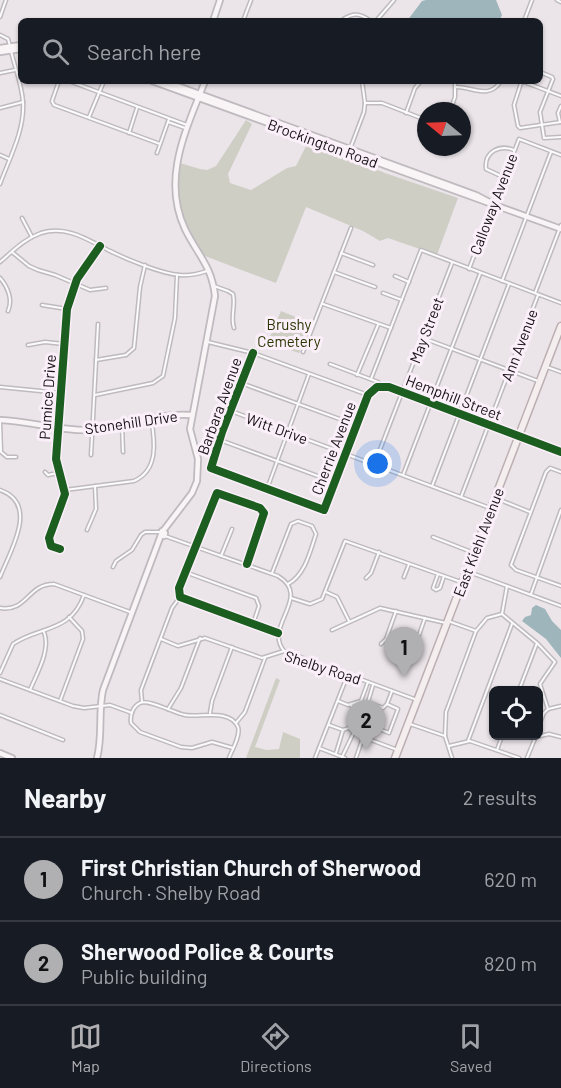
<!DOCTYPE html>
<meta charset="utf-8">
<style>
:root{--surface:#171b24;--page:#20242c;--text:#f1f3f6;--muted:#9ea1a6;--line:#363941;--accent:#b0afb2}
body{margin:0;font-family:Barlow,sans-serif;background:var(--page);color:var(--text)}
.controls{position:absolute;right:18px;bottom:18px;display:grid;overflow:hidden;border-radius:9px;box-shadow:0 2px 4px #0004}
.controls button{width:54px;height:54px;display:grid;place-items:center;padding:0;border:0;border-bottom:2px solid var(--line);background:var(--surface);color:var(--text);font:30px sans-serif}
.compass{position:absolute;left:417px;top:102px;width:54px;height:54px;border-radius:50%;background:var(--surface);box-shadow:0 2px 4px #0004;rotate:289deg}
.you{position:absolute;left:378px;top:464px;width:21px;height:21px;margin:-15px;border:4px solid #fff;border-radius:50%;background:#1a73e8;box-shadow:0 0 0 9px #1a73e833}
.badge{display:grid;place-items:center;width:39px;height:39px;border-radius:50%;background:var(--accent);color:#111;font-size:20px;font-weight:700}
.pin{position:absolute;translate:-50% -50px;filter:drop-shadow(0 2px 3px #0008)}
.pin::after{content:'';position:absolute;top:32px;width:21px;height:18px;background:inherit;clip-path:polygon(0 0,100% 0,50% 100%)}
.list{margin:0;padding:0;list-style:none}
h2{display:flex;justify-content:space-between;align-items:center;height:78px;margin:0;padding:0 24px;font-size:26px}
h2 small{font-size:20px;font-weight:400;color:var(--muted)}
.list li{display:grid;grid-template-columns:39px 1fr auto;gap:18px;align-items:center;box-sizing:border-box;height:84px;padding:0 24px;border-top:2px solid var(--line)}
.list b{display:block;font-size:22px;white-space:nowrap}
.list p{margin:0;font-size:20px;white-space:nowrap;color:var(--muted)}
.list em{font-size:20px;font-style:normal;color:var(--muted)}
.icon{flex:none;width:33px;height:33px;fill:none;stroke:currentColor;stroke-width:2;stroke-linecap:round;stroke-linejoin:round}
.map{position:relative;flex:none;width:561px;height:758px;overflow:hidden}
.search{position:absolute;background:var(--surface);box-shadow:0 2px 4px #0004;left:18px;right:18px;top:18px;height:66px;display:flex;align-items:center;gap:15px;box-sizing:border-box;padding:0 21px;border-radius:9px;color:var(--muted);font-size:22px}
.sheet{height:246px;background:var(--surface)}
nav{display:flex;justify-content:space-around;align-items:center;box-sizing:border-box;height:84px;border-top:2px solid var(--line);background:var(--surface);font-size:16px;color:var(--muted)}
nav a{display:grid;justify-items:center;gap:3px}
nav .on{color:var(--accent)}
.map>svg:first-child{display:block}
.green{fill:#cecec5}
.water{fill:#9db5bb}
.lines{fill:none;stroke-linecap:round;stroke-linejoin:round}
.street-casing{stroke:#bebabe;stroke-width:5}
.secondary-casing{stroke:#bebabe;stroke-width:8}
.primary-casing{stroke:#bcafb2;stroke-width:9}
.street{stroke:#fcfbfc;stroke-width:2}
.secondary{stroke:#f9f4f6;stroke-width:4.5}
.primary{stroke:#f4eeef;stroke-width:6}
.cycleway-casing{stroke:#fbeff9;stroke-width:11}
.cycleway{stroke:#1b5e20;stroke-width:8}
.labels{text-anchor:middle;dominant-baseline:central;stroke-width:6;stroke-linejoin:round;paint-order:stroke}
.street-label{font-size:15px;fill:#151114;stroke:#fbeff9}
.park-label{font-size:15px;fill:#2a3400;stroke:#fbeff9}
</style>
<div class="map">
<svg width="561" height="758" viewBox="0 0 561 758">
<rect width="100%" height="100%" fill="#ebe5ea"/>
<!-- green -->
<g class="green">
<polygon points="246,120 252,124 228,174 230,183 251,190 287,168 296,166 306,146 316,145 385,173 458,198 437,255 388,238 380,241 363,231 306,207 276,283 205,256 189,232 180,210 177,197 178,169 180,163 200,169 207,170 216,166"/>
<polygon points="281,311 310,323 299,353 268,342"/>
<polygon points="276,678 280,680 255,747 267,750 279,749 283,732 300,739 300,758 246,758"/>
</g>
<!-- water -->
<g class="water">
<polygon points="426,0 496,0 502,15 499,21 472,21 467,18 462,21 407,21 422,1"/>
<polygon points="536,605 545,609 552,621 561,630 561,658 546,639 522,621 525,617 531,615 532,608"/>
</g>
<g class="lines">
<defs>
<g id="street">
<polyline points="557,0 561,2"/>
<polyline points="0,17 6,0"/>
<polyline points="243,21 251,0"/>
<path d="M341,21C353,12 360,13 371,21"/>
<polyline points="376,21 394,0"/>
<polyline points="524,21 532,0"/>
<polyline points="0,35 8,39 10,46"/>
<polyline points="540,72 552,77 553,79 540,112 544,138 561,137"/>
<polyline points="0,73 15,70"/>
<polyline points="59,81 52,101 54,105 160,144"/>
<polyline points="69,81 187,125"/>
<path d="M456,87C473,87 489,100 501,81"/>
<polyline points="561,96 524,82 521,83 514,105 518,126 520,128 561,122"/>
<polyline points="365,103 382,103 426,120"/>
<polyline points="0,108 23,102"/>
<polyline points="450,111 455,97 455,81"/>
<polyline points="406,113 415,88 421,81"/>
<polyline points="89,117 104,81"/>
<polyline points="168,122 185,128"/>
<polyline points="560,122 558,113 561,106"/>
<polyline points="129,133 137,108"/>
<polyline points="350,149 364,112 365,103 362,81"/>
<polyline points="157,153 169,119"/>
<polyline points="0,155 9,159"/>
<path d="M503,177L486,169C484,152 499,144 514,150"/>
<path d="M0,184C9,159 25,130 23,102C22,85 15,68 11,51"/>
<polyline points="22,218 32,237"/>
<polyline points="12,252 29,266 38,270 55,275 90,290 106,288"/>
<polyline points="341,253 373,265"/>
<path d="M0,262C13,251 24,239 41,233C67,225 88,240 110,251C126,259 162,274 180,275C189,276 198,274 207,271"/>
<polyline points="469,269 519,139 561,155"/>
<polyline points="334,272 375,287"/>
<polyline points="395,276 409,282"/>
<path d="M0,278C8,287 13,300 8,311"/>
<polyline points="502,281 551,152"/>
<path d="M214,286L228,291L233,294C236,306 230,317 234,328"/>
<polyline points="383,293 402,300"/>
<polyline points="535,293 561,225"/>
<polyline points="323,304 391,328"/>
<polyline points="42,305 67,309"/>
<polyline points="423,338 538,381"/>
<polyline points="208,342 253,353 368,395"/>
<polyline points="28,345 45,342 64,344"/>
<polyline points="303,352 351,228"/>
<polyline points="253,353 222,432 211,468 324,510 368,395 377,387 389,387 516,435"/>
<polyline points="96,360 126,355 134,348 140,287 145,265"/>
<polyline points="330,364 378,382 380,386"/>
<polyline points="547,367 561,372"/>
<polyline points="357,375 378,325"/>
<polyline points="371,379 421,250 561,303"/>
<polyline points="241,383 356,425"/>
<polyline points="0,387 61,393"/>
<polyline points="95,395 153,383 163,376 175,318 177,275"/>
<polyline points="231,411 490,508"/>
<polyline points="0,421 1,452 7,457 16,457"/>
<polyline points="122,425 123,452"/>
<polyline points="220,440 334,482"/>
<polyline points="91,455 98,324"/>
<polyline points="374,465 452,263"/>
<polyline points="45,472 48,475 58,473"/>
<polyline points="561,472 550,468 546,472 511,565 516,570 561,586"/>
<polyline points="403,475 480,274"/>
<polyline points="432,486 509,284"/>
<polyline points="267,489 309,374"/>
<path d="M0,490C40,504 10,551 0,577"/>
<path d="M65,490L134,481C159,470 155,441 151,418"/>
<polyline points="461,497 538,295"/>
<polyline points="495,498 530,512"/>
<polyline points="87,530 96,509 95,486"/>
<path d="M165,536L278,576C313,597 263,626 284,651"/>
<polyline points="433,537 474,553"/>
<polyline points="60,549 51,546 49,538 65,494 56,459 67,309 77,279 100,246"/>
<polyline points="221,556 232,529"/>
<polyline points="247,564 264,513 260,508 217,493 179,588 180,597 278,633"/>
<polyline points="113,567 116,561 132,550 141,535 145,532 161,532"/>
<polyline points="185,572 256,598 259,606 253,624"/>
<polyline points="469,572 561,606"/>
<path d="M272,573L291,524L298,521L312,526L316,534C310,552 305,575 288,584"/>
<polyline points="438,574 433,588 436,590 440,588 444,576"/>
<polyline points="404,577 409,564"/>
<polyline points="366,578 371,573 379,552"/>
<polyline points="507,586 502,614 537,643 555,662 540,684 548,709"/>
<polyline points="326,592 337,597 349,621"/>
<polyline points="531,594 561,510"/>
<polyline points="291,598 310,604 322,599 345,541 461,582"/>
<path d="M0,608C28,612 27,584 54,584L130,612"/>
<polyline points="448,621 476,631"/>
<polyline points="332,630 380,608 446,623"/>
<polyline points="161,639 178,646 205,638 262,658 284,651 417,700"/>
<polyline points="381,644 386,639 396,611"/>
<polyline points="418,645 418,638 425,618"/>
<path d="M0,673L13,644C39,626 71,633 84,595"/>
<polyline points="0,679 73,706 84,708 110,705 132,713"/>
<polyline points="373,685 368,702 383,708 387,704 392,691"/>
<path d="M30,690C37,673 51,650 44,632"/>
<polyline points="519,690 537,643"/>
<polyline points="60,701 83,639 82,631 69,617"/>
<polyline points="338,701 348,705 361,701 368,682"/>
<polyline points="142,702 141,690 172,608 180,597"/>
<polyline points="168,709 181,688 200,638"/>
<polyline points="548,709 561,706"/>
<polyline points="210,713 212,701 232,647"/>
<polyline points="0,715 63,740"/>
<polyline points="236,723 245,712 265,658"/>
<polyline points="367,724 389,733 398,709 387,704"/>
<polyline points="410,724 445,736 452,758"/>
<polyline points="329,725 343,730 349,728"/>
<polyline points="538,728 544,713 548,709"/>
<polyline points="445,736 446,712 476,631 487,618 502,614"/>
<polyline points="536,737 549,734 561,737"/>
<polyline points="468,741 512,624"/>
<polyline points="449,746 470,741 519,758"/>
<polyline points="319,748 345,758"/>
<polyline points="497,750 502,736"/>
<polyline points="336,753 343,730"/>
<polyline points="342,757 354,732 349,728 355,712 351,705"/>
<path d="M229,758C232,750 241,735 238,727C230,708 199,718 185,715C174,713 149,699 140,703C132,707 130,716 131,723L140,732L181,747L192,748L212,742L233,748"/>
<polyline points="315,758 348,674"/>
<polyline points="356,758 363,737 395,749"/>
<polyline points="527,758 536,736"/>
</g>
<g id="secondary">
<polyline points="213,21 220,0"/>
<polyline points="0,48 21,45"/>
<polyline points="0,52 21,49"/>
<polyline points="152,81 561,229"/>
<polyline points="164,81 476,195 493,204"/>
<path d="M0,420C31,421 62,432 94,430C127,428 157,412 191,415"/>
<polyline points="519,436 561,452"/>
<polygon points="162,531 165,533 164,536 161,535"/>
<path d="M163,531L192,493L197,481L198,459L190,429L215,296C212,266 197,254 185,229C161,178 187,128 205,81"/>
<polyline points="0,753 12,758"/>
<path d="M97,758C103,735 98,712 103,690L161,535"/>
</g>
<polyline id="primary" points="395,758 561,326"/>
</defs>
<!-- street casing -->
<use href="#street" class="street-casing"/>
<!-- secondary casing -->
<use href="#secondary" class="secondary-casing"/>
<!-- primary casing -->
<use href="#primary" class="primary-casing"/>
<!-- street -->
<use href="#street" class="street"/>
<!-- secondary -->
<use href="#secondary" class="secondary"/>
<!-- primary -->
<use href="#primary" class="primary"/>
<defs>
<g id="cycleway">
<polyline points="253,353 222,432 211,468 324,510 368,395 377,387 389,387 561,452"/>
<polyline points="60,549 51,546 49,538 65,494 56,459 67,309 77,279 100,246"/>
<polyline points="247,564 264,513 260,508 217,493 179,588 180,597 278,633"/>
</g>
</defs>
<!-- cycleway casing -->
<use href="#cycleway" class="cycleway-casing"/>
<!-- cycleway -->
<use href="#cycleway" class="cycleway"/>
</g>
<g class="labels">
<!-- street labels -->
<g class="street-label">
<text transform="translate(323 143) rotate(20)">Brockington Road</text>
<text transform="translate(493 204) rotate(-69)">Calloway Avenue</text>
<text transform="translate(426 330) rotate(-69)">May Street</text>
<text transform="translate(519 345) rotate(-69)">Ann Avenue</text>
<text transform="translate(47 397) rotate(-86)">Pumice Drive</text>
<text transform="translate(454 397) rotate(21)">Hemphill Street</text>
<text transform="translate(219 406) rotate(-70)">Barbara Avenue</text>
<text transform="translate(131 422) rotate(-8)">Stonehill Drive</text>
<text transform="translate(277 428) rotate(20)">Witt Drive</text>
<text transform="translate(333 448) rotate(-69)">Cherrie Avenue</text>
<text transform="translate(478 542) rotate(-69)">East Kiehl Avenue</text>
<text transform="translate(323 667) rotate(18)">Shelby Road</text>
</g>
<!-- park labels -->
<g class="park-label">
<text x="289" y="324">Brushy<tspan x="289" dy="17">Cemetery</tspan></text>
</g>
</g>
</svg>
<div class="controls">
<button><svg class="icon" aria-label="locate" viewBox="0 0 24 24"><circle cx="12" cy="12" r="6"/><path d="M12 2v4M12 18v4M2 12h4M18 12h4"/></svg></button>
</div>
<svg class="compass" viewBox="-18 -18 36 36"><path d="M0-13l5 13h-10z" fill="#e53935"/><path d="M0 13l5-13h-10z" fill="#9ea1a6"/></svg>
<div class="you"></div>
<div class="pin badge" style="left:404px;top:677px">1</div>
<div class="pin badge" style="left:366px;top:750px">2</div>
<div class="search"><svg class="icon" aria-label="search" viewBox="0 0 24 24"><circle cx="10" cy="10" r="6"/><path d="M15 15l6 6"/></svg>Search here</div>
</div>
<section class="sheet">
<h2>Nearby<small>2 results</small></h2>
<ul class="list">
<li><span class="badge">1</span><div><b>First Christian Church of Sherwood</b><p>Church · Shelby Road</p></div><em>620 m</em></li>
<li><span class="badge">2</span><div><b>Sherwood Police &amp; Courts</b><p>Public building</p></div><em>820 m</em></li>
</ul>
</section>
<nav>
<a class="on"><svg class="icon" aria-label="map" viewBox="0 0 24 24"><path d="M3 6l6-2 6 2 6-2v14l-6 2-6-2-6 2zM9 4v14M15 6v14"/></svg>Map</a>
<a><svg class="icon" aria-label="directions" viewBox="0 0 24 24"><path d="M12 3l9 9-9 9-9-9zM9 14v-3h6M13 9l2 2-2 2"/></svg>Directions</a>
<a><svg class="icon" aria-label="saved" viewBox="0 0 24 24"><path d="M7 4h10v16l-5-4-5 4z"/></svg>Saved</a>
</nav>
